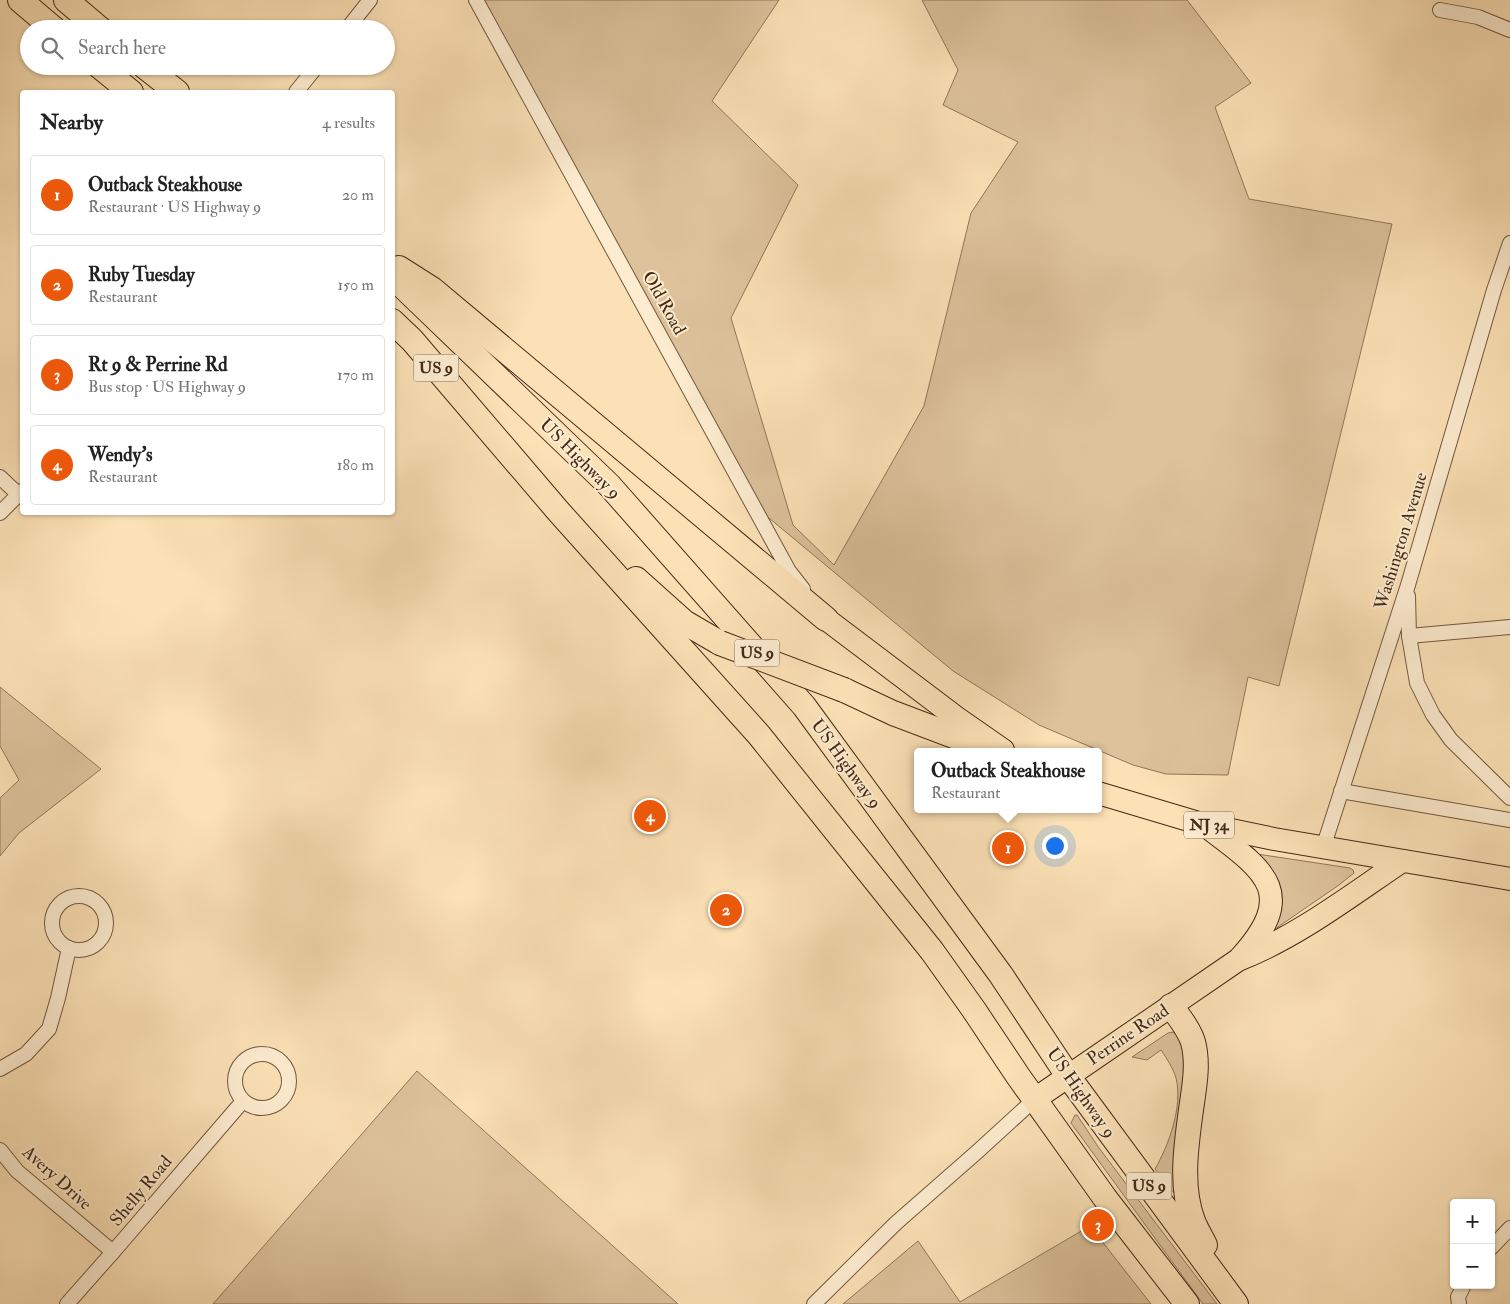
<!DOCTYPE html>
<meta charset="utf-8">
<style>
:root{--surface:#fff;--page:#f6f6f6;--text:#222;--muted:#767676;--line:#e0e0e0;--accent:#ea580c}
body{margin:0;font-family:"IM FELL Double Pica",serif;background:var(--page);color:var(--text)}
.controls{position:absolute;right:15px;bottom:15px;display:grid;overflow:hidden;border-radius:5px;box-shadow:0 1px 4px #0004}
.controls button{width:45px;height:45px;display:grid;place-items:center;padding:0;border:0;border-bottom:1px solid var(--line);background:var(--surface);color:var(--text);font:25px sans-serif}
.you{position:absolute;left:1054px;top:845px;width:18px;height:18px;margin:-12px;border:4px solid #fff;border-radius:50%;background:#1a73e8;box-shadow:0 0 0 8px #1a73e833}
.badge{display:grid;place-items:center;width:32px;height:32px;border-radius:50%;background:var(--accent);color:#fff;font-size:16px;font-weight:700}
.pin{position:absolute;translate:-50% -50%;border:2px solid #fff;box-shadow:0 1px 5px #0006}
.popup{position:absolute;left:914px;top:748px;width:188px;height:65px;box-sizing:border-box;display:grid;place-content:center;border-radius:5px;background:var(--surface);filter:drop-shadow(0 1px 4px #0005);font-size:16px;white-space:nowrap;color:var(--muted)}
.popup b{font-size:19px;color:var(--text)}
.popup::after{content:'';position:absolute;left:50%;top:100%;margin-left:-10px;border:10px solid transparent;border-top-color:var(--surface)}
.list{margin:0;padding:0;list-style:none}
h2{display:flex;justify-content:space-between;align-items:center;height:65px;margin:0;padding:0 20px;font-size:21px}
h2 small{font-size:16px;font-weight:400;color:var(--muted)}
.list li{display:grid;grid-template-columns:32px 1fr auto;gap:15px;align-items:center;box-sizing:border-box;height:80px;margin:0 10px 10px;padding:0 10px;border:1px solid var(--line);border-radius:5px}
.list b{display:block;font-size:19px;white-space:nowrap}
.list p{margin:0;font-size:16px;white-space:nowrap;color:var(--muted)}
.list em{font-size:16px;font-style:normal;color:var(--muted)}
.icon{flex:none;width:28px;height:28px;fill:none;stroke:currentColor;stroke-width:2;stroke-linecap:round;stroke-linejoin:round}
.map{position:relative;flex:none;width:1510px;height:1304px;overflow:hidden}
.search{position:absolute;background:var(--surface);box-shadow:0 1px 4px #0004;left:20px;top:20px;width:375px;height:55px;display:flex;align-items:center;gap:12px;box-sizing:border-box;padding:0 18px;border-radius:28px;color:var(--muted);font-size:19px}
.panel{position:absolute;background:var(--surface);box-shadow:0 1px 4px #0004;left:20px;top:90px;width:375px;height:425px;border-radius:5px}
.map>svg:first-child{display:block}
.green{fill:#ddc29b;stroke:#907659}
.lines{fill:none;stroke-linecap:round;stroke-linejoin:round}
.minor-casing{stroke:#72583f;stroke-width:16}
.primary-casing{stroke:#442a17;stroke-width:24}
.trunk-casing{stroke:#442a17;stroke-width:26}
.minor{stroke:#fdecd0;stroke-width:14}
.primary{stroke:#fce1b6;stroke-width:22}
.trunk{stroke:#fce1b6;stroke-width:24}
.trunk-bridge-casing{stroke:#442a17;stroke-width:26;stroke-linecap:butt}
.trunk-bridge{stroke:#fce1b6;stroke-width:24}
.labels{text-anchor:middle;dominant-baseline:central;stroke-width:4;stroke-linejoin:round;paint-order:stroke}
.shield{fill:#fdecd0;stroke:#7c644e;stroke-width:1}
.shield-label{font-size:16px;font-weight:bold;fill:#442a17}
.street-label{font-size:18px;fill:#442a17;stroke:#fdecd0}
</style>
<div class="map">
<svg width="1510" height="1304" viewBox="0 0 1510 1304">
<rect width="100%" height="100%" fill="#fce1b6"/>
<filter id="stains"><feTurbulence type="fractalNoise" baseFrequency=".004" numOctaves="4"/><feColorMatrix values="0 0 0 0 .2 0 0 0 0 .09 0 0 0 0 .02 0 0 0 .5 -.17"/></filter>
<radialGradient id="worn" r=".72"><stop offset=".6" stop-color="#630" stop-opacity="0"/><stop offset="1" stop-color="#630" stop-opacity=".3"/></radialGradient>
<!-- green -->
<g class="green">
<polygon points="484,0 779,0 712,101 798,185 731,318 793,525 834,565 924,406 971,213 1018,142 943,105 958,70 922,0 1187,0 1251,83 1215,107 1249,199 1392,224 1279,686 1248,677 1228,775 1166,774 1133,765 1039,725 953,671 751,503"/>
<polygon points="0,687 101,769 19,833 0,856 0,798 19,780 0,746"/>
<polygon points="1257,854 1350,868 1353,870 1354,873 1339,885 1275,929"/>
<path d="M1173,1032L1180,1038L1186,1047L1175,1194L1155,1169C1169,1145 1183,1106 1176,1078C1173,1068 1167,1059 1161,1050L1147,1060L1132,1057L1168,1033Z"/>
<polygon points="417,1071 678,1304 213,1304"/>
<polygon points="1075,1115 1077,1115 1099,1148 1217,1304 1203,1304 1071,1123"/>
<polygon points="1090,1226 1151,1304 843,1304 918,1241 960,1302"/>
</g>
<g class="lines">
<defs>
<g id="minor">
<polyline points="476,0 789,571 803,589"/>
<polyline points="1440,10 1478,17 1510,30"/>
<polyline points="347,29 370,0"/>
<polyline points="296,92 317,66"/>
<polyline points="0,477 19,495"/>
<polyline points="0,513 22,491"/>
<polyline points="1408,596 1409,636 1417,683 1433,715 1451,740 1510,798"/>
<polyline points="1409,636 1510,627"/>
<polyline points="1341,791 1510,820"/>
<polyline points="1323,848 1408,585 1494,290 1510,243"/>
<circle cx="79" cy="923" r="27"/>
<circle cx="262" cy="1081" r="27"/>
<polyline points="0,1069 26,1054 49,1029 58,998 69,948"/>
<polyline points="0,1150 17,1171 113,1252"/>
<polyline points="1491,1248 1510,1228"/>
<polyline points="67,1304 113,1252 243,1101"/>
<polyline points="814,1304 896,1223 977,1152 1035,1099"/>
<polyline points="1459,1304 1458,1297 1464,1285"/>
</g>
<g id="primary">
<polyline points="826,619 957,718 1003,750"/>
<polyline points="1098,793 1202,824 1274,839 1510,879"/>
<path d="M1207,827C1264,870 1300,892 1240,958"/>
<path d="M1035,1099L1238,960C1297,937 1350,896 1402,861"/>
</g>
<g id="trunk">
<polyline points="20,0 54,29"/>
<polyline points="66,0 100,29"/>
<polyline points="99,66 131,92"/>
<polyline points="144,66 177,92"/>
<polyline points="399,268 432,289 826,619"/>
<polyline points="392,276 609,485 804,706 1001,975 1068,1076 1236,1304"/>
<polyline points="392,321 412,340 559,512 759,735 932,951 974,1010 1018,1076 1105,1198 1187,1304"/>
<polyline points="636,579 684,622 720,643"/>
<polyline points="844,690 893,713 996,752"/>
<path d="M1171,1006C1179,1017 1189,1029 1193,1042C1199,1064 1194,1088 1191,1110C1186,1146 1180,1187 1193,1221C1196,1229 1201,1237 1205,1245"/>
</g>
</defs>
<!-- minor casing -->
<use href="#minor" class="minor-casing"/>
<!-- primary casing -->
<use href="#primary" class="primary-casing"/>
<!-- trunk casing -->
<use href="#trunk" class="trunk-casing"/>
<!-- minor -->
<use href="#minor" class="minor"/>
<!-- primary -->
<use href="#primary" class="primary"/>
<!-- trunk -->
<use href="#trunk" class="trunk"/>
<defs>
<polyline id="trunk-bridge" points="720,643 844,690"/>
</defs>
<!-- trunk-bridge casing -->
<use href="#trunk-bridge" class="trunk-bridge-casing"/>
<!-- trunk-bridge -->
<use href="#trunk-bridge" class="trunk-bridge"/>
</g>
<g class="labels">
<!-- shield labels -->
<g class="shield">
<rect x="413.5" y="354.5" width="45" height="27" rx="4"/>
<rect x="734.5" y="639.5" width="45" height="27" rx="4"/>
<rect x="1184" y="811.5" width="50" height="27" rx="4"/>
<rect x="1126.5" y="1172.5" width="45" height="27" rx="4"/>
</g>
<g class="shield-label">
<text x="436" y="368">US 9</text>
<text x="757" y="653">US 9</text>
<text x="1209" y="825">NJ 34</text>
<text x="1149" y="1186">US 9</text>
</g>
<!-- street labels -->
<g class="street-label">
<text transform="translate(664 303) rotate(61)">Old Road</text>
<text transform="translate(580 459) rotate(45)">US Highway 9</text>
<text transform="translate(1401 541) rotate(-73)">Washington Avenue</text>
<text transform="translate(846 764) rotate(54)">US Highway 9</text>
<text transform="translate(1128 1035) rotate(-34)">Perrine Road</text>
<text transform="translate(1081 1093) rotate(55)">US Highway 9</text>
<text transform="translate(57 1178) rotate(42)">Avery Drive</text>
<text transform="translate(141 1191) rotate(-50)">Shelly Road</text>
</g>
</g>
<rect width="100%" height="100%" filter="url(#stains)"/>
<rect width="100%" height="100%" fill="url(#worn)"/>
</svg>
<div class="controls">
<button>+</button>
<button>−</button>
</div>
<div class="you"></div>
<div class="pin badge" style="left:1008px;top:848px">1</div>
<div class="popup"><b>Outback Steakhouse</b>Restaurant</div>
<div class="pin badge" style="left:726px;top:910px">2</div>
<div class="pin badge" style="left:1098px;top:1225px">3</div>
<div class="pin badge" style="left:650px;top:816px">4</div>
<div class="search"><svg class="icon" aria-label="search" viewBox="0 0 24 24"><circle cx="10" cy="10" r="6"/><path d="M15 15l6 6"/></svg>Search here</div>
<section class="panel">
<h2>Nearby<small>4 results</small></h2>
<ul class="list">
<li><span class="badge">1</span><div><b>Outback Steakhouse</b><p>Restaurant · US Highway 9</p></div><em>20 m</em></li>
<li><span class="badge">2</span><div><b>Ruby Tuesday</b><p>Restaurant</p></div><em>150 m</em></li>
<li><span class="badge">3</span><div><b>Rt 9 &amp; Perrine Rd</b><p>Bus stop · US Highway 9</p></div><em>170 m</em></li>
<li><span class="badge">4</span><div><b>Wendy's</b><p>Restaurant</p></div><em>180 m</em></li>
</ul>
</section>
</div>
